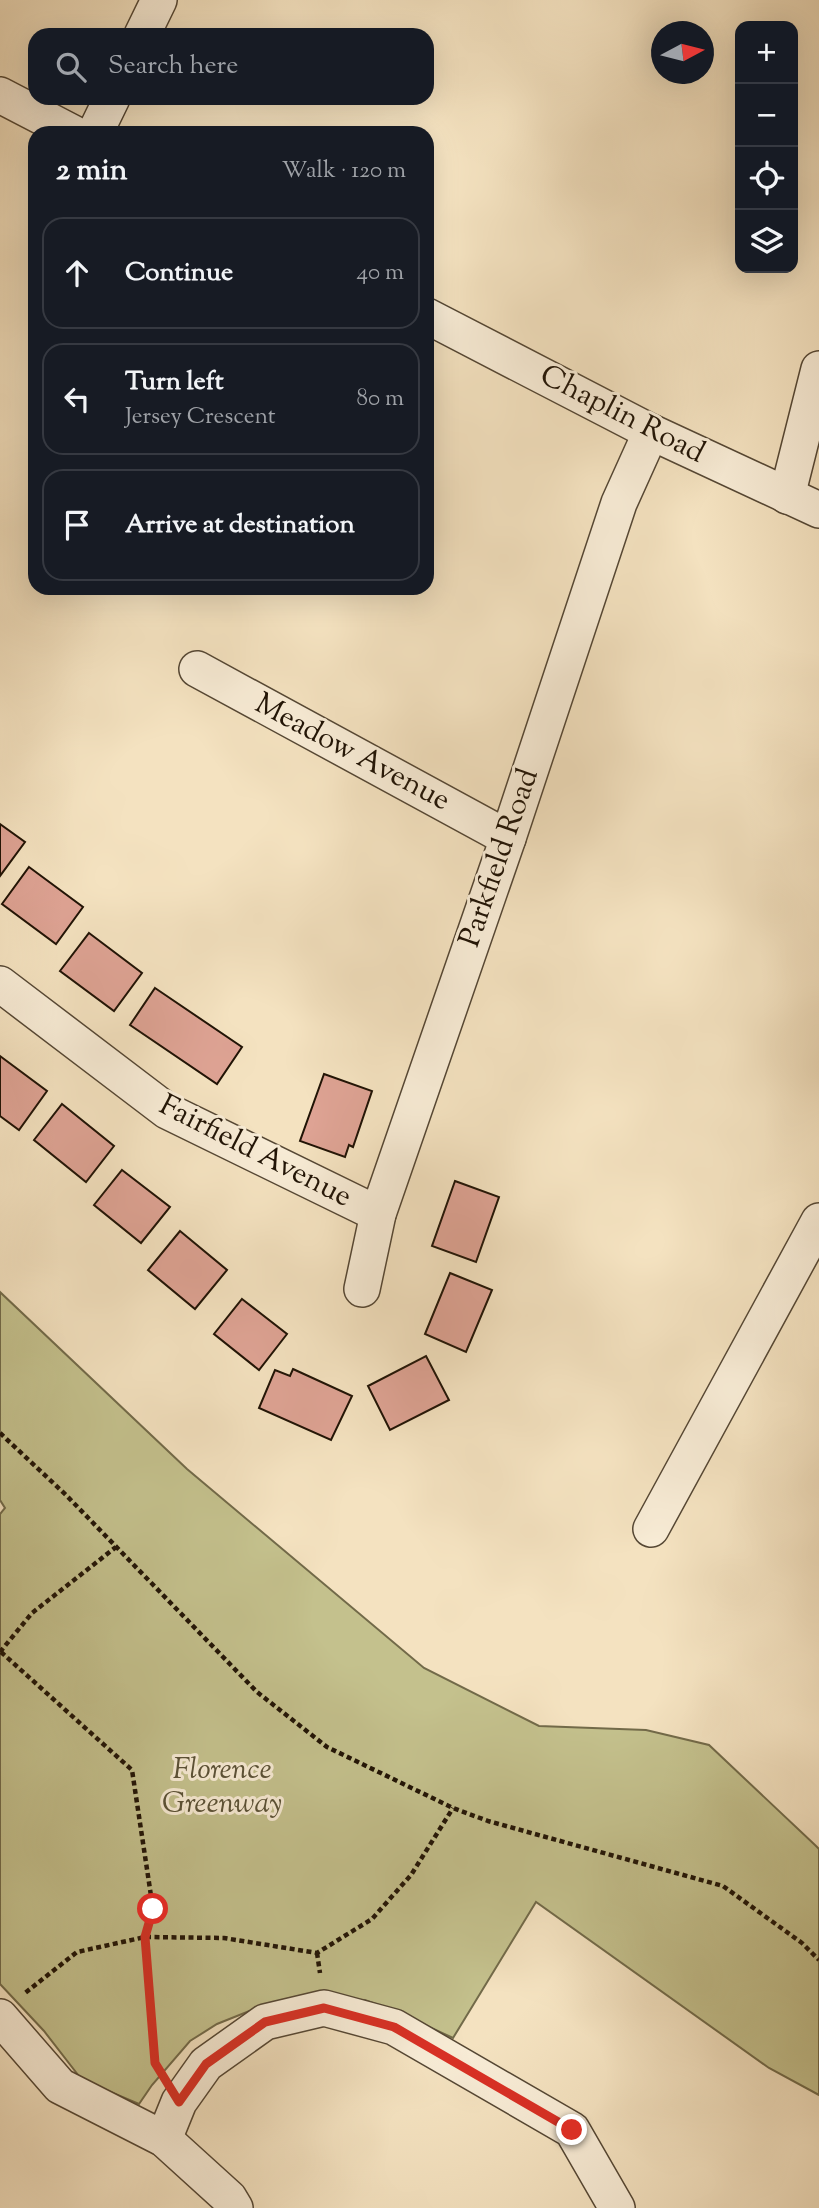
<!DOCTYPE html>
<meta charset="utf-8">
<style>
:root{--surface:#171b24;--page:#242831;--text:#f1f3f6;--muted:#9ea1a6;--line:#363941}
body{margin:0;font-family:"Sorts Mill Goudy",serif;background:var(--page);color:var(--text)}
.controls{position:absolute;right:21px;top:21px;display:grid;overflow:hidden;border-radius:14px;box-shadow:0 7px 28px #0002}
.controls button{width:63px;height:63px;display:grid;place-items:center;padding:0;border:0;border-bottom:2px solid var(--line);background:var(--surface);color:var(--text);font:35px sans-serif}
.compass{position:absolute;left:651px;top:21px;width:63px;height:63px;border-radius:50%;background:var(--surface);box-shadow:0 7px 28px #0002;rotate:83deg}
.stop{position:absolute;width:21px;height:21px;margin:-16px;border:5px solid #d93025;border-radius:50%;background:#fff}
.stop.end{background:#d93025;border-color:#fff;box-shadow:0 2px 7px #0008}
.list{margin:0;padding:0;list-style:none}
h2{display:flex;justify-content:space-between;align-items:center;height:91px;margin:0;padding:0 28px;font-size:30px}
h2 small{font-size:23px;font-weight:400;color:var(--muted)}
.list li{display:grid;grid-template-columns:46px 1fr auto;gap:21px;align-items:center;box-sizing:border-box;height:112px;margin:0 14px 14px;padding:0 14px;border:2px solid var(--line);border-radius:21px}
.list b{display:block;font-size:26px;white-space:nowrap}
.list p{margin:0;font-size:23px;white-space:nowrap;color:var(--muted)}
.list em{font-size:23px;font-style:normal;color:var(--muted)}
.icon{flex:none;width:38px;height:38px;fill:none;stroke:currentColor;stroke-width:2;stroke-linecap:round;stroke-linejoin:round}
.map{position:relative;flex:none;width:819px;height:2208px;overflow:hidden}
.search{position:absolute;background:var(--surface);box-shadow:0 7px 28px #0002;left:28px;top:28px;width:406px;height:77px;display:flex;align-items:center;gap:18px;box-sizing:border-box;padding:0 24px;border-radius:21px;color:var(--muted);font-size:26px}
.panel{position:absolute;background:var(--surface);box-shadow:0 7px 28px #0002;left:28px;top:126px;width:406px;height:469px;border-radius:21px}
.map>svg:first-child{display:block}
.green{fill:#c4c18d;stroke:#726a49;stroke-width:2}
.building{fill:#dea394;stroke:#201305;stroke-width:2}
.lines{fill:none;stroke-linecap:round;stroke-linejoin:round}
.minor-casing{stroke:#554734;stroke-width:38}
.path{stroke:#201305;stroke-width:4.5;stroke-dasharray:5 3.5;stroke-linecap:butt}
.minor{stroke:#f8ecd6;stroke-width:35}
.route{stroke:#d93025;stroke-width:9}
.labels{text-anchor:middle;dominant-baseline:central;stroke-width:6;stroke-linejoin:round;paint-order:stroke}
.street-label{font-size:30px;fill:#201305;stroke:#f8ecd6}
.park-label{font-size:30px;font-style:italic;fill:#595035;stroke:#f8ecd6}
</style>
<div class="map">
<svg width="819" height="2208" viewBox="0 0 819 2208">
<rect width="100%" height="100%" fill="#f4e2c0"/>
<filter id="stains"><feTurbulence type="fractalNoise" baseFrequency=".00286" numOctaves="4"/><feColorMatrix values="0 0 0 0 .2 0 0 0 0 .09 0 0 0 0 .02 0 0 0 .5 -.17"/></filter>
<radialGradient id="worn" r=".72"><stop offset=".6" stop-color="#630" stop-opacity="0"/><stop offset="1" stop-color="#630" stop-opacity=".3"/></radialGradient>
<!-- green -->
<polygon class="green" points="0,1292 187,1469 424,1668 539,1726 646,1730 709,1745 815,1845 819,1849 819,2095 769,2068 536,1902 453,2038 395,2011 365,2000 306,1998 267,2004 217,2024 190,2041 152,2085 139,2104 82,2080 44,2031 0,1984 0,1514 5,1508 0,1500"/>
<!-- building -->
<g class="building">
<polygon points="0,824 25,842 0,876"/>
<polygon points="29,867 83,907 56,944 2,904"/>
<polygon points="89,933 142,973 114,1011 60,971"/>
<polygon points="155,988 242,1047 217,1084 130,1025"/>
<polygon points="0,1056 47,1091 19,1130 0,1116"/>
<polygon points="324,1074 372,1091 353,1147 349,1145 345,1157 300,1141"/>
<polygon points="62,1104 114,1146 86,1182 34,1140"/>
<polygon points="122,1170 170,1207 141,1243 94,1205"/>
<polygon points="455,1181 499,1197 476,1262 432,1246"/>
<polygon points="180,1231 227,1270 195,1309 148,1270"/>
<polygon points="450,1273 492,1290 466,1352 425,1334"/>
<polygon points="242,1299 287,1334 259,1370 214,1334"/>
<polygon points="426,1356 449,1400 390,1430 368,1386"/>
<polygon points="293,1369 352,1396 331,1440 259,1408 275,1370 290,1376"/>
</g>
<g class="lines">
<defs>
<g id="minor">
<polyline points="142,35 159,0"/>
<polyline points="0,95 73,133"/>
<polyline points="95,133 112,98"/>
<polyline points="427,316 651,432 819,510"/>
<polyline points="787,496 819,369"/>
<polyline points="197,669 508,838"/>
<polyline points="0,984 167,1111 378,1214"/>
<polyline points="362,1289 378,1214 508,838 619,503 651,432"/>
<polyline points="651,1529 819,1221"/>
<polyline points="0,2017 60,2086 164,2139 229,2198 235,2208"/>
<polyline points="164,2139 179,2102 206,2064 265,2022 324,2008 394,2027 572,2130 617,2208"/>
</g>
</defs>
<!-- minor casing -->
<use href="#minor" class="minor-casing"/>
<!-- path -->
<g class="path">
<polyline points="0,1433 66,1495 257,1692 327,1747 453,1808 488,1821 723,1886 802,1943 819,1960"/>
<polyline points="0,1652 32,1613 116,1547"/>
<polyline points="1,1652 132,1770 153,1909 145,1937 77,1952 25,1993"/>
<polyline points="317,1953 320,1973"/>
<polyline points="160,2070 155,2063 145,1937 224,1938 317,1953 372,1919 411,1875 453,1808"/>
</g>
<!-- minor -->
<use href="#minor" class="minor"/>
</g>
<g class="lines">
<!-- route -->
<polyline class="route" points="153,1909 145,1937 155,2063 179,2102 206,2064 265,2022 324,2008 394,2027 572,2130"/>
</g>
<g class="labels">
<!-- street labels -->
<g class="street-label">
<text transform="translate(622 415) rotate(27)">Chaplin Road</text>
<text transform="translate(352 753) rotate(28)">Meadow Avenue</text>
<text transform="translate(500 858) rotate(-71)">Parkfield Road</text>
<text transform="translate(255 1152) rotate(27)">Fairfield Avenue</text>
</g>
<!-- park labels -->
<g class="park-label">
<text x="222" y="1770">Florence<tspan x="222" dy="34">Greenway</tspan></text>
</g>
</g>
<rect width="100%" height="100%" filter="url(#stains)"/>
<rect width="100%" height="100%" fill="url(#worn)"/>
</svg>
<div class="controls">
<button>+</button>
<button>−</button>
<button><svg class="icon" aria-label="locate" viewBox="0 0 24 24"><circle cx="12" cy="12" r="6"/><path d="M12 2v4M12 18v4M2 12h4M18 12h4"/></svg></button>
<button><svg class="icon" aria-label="layers" viewBox="0 0 24 24"><path d="M12 4l9 5-9 5-9-5zM3 14l9 5 9-5"/></svg></button>
</div>
<svg class="compass" viewBox="-18 -18 36 36"><path d="M0-13l5 13h-10z" fill="#e53935"/><path d="M0 13l5-13h-10z" fill="#9ea1a6"/></svg>
<div class="stop" style="left:153px;top:1909px"></div>
<div class="stop end" style="left:572px;top:2130px"></div>
<div class="search"><svg class="icon" aria-label="search" viewBox="0 0 24 24"><circle cx="10" cy="10" r="6"/><path d="M15 15l6 6"/></svg>Search here</div>
<section class="panel">
<h2>2 min<small>Walk · 120 m</small></h2>
<ul class="list">
<li><svg class="icon" aria-label="ahead" viewBox="0 0 24 24"><path d="M12 20V5M6 11l6-6 6 6"/></svg><div><b>Continue</b></div><em>40 m</em></li>
<li><svg class="icon" aria-label="left" viewBox="0 0 24 24"><path d="M17 20v-9H6M10 6l-5 5 5 5"/></svg><div><b>Turn left</b><p>Jersey Crescent</p></div><em>80 m</em></li>
<li><svg class="icon" aria-label="arrive" viewBox="0 0 24 24"><path d="M6 21V4h12l-3 4 3 4H6"/></svg><div><b>Arrive at destination</b></div></li>
</ul>
</section>
</div>
